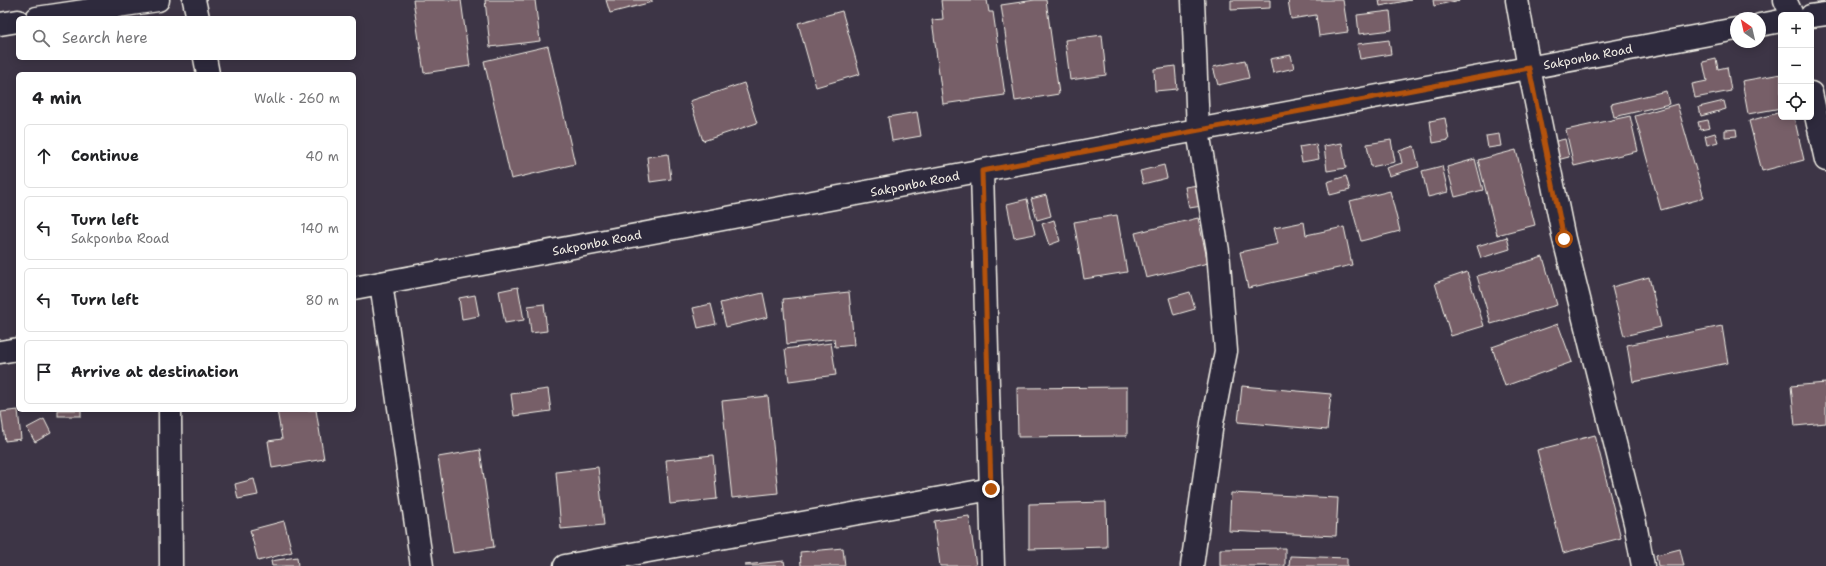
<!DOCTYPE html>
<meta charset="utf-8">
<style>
:root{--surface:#fff;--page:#f6f6f6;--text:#202124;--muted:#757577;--line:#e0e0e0}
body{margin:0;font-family:"Shantell Sans",sans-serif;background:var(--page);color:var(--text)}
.controls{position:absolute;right:12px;top:12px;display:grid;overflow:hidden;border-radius:6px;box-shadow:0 2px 10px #0003}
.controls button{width:36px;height:36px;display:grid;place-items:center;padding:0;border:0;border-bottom:1px solid var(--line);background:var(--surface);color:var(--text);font:20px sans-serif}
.compass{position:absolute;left:1730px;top:12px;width:36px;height:36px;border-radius:50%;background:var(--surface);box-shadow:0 2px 10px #0003;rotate:326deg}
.stop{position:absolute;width:12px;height:12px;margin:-9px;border:3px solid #b45309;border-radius:50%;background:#fff}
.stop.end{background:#b45309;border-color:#fff;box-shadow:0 1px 4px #0008}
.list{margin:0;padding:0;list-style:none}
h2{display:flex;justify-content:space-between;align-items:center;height:52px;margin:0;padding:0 16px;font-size:17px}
h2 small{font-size:13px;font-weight:400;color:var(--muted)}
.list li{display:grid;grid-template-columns:26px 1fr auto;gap:12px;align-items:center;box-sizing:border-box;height:64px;margin:0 8px 8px;padding:0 8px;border:1px solid var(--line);border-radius:6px}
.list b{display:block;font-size:15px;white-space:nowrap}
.list p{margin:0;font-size:13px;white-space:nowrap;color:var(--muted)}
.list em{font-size:13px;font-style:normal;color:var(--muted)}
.icon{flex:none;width:22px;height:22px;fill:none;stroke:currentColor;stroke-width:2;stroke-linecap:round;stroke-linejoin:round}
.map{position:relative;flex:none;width:1826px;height:566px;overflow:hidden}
.search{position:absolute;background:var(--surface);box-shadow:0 2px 10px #0003;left:16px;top:16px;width:340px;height:44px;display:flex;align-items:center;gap:10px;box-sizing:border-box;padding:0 14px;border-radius:6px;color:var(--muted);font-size:15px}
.panel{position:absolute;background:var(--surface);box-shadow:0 2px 10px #0003;left:16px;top:72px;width:340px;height:340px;border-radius:6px}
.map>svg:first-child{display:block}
.building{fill:#775f68;stroke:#f4f1e8}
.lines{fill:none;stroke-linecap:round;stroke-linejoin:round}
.street-casing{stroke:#f4f1e8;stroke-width:25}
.secondary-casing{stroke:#f4f1e8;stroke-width:25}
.street{stroke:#2f2a3d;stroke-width:22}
.secondary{stroke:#2f2a3d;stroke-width:22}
.route{stroke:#b45309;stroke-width:5}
.labels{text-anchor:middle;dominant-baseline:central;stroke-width:3;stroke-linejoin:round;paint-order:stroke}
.street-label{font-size:12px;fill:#f4f1e8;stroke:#2f2a3d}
</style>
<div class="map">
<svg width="1826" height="566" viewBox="0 0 1826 566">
<rect width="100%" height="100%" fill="#3d3546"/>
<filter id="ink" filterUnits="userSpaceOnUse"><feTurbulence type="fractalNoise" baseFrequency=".025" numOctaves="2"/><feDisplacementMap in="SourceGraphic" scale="8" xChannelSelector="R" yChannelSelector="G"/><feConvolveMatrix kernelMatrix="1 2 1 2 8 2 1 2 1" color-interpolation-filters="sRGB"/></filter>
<g filter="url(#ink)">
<!-- building -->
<g class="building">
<polygon points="413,0 461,0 470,66 424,73"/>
<polygon points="485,0 535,0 540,41 490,47"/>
<polygon points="606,0 652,0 652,2 610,13"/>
<polygon points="941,0 987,0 989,12 993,12 1005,95 943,104 932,20 943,19"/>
<polygon points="1035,0 1046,0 1059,94 1015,101 1001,5"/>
<polygon points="1231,0 1270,0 1270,8 1231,10"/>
<polygon points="1288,0 1343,0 1348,32 1319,36 1316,15 1291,19"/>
<polygon points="1379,0 1411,0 1380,6"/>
<polygon points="1433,0 1460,0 1434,6"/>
<polygon points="842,11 860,74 816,87 798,23"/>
<polygon points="1390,11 1392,30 1359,34 1357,15"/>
<polygon points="1102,35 1106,75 1070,80 1065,40"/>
<polygon points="1389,40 1391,54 1360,59 1357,44"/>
<polygon points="548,46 575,164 511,179 484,61"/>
<polygon points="1291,55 1294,68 1273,73 1270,59"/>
<polygon points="1716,59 1718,69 1727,67 1731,91 1695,98 1692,84 1707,81 1703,62"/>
<polygon points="1245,60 1249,78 1218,85 1213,67"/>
<polygon points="1175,66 1177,89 1155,91 1154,69"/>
<polygon points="1781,74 1781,108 1748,114 1742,81"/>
<polygon points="744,83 757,123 703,141 690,101"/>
<polygon points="1666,91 1669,104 1614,117 1611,104"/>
<polygon points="1724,101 1726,109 1701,116 1699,107"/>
<polygon points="1677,104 1704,198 1661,210 1635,116"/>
<polygon points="917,112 921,136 892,141 888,117"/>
<polygon points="1781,112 1781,117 1794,117 1804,160 1762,171 1749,121"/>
<polygon points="1630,116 1638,151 1574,166 1566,130"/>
<polygon points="1445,118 1449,140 1433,143 1430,121"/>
<polygon points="1708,120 1710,128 1700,130 1698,122"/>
<polygon points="1736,129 1737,136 1725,137 1725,130"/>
<polygon points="1715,133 1718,142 1707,145 1705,136"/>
<polygon points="1499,134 1501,146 1488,148 1486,136"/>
<polygon points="1565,139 1569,157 1557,160 1552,142"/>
<polygon points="1391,140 1395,162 1371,167 1367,144"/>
<polygon points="1342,143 1346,168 1327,171 1324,146"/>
<polygon points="1316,144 1319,159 1302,162 1299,147"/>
<polygon points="1414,146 1419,167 1389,176 1386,168 1402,163 1399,151"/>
<polygon points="1516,150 1535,225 1497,235 1478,160"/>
<polygon points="668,154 671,179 650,182 647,157"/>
<polygon points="1475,159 1483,190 1455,197 1447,167"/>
<polygon points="1164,165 1167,178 1143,184 1140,171"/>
<polygon points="1442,166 1448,192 1428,197 1422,171"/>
<polygon points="1346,176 1350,190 1330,195 1327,182"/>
<polygon points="1198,185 1202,206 1189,208 1185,187"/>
<polygon points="1390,191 1400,231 1361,241 1350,201"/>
<polygon points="1046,195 1051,216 1037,220 1031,199"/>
<polygon points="1027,199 1035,234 1014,238 1007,204"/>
<polygon points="1117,215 1127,272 1084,279 1074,222"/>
<polygon points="1198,218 1208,263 1146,278 1135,233"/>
<polygon points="1054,220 1060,241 1049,245 1042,224"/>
<polygon points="1304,222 1306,235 1344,227 1352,265 1248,288 1240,252 1278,244 1274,228"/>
<polygon points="1507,237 1510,249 1481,258 1477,246"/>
<polygon points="1543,257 1557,305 1491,324 1477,276"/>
<polygon points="1467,272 1484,326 1451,336 1435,283"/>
<polygon points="1649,277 1661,327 1624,336 1612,287"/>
<polygon points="518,287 524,320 505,323 499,291"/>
<polygon points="849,292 854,345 835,347 834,339 787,344 783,299"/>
<polygon points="1190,292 1195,309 1174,315 1169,298"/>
<polygon points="763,293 768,317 726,327 720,303"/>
<polygon points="475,295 479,316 462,319 459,298"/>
<polygon points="544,304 547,331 531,333 528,306"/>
<polygon points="711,304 716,324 698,328 693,308"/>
<polygon points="1558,324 1572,362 1505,386 1492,347"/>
<polygon points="1722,326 1728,363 1633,382 1627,345"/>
<polygon points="831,343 836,375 789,381 785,349"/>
<polygon points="1826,383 1826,423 1795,426 1791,386"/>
<polygon points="1242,386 1331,394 1327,430 1238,422"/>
<polygon points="1127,387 1127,436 1018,437 1017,388"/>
<polygon points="548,389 551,411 514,416 511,394"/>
<polygon points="768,396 778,493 732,498 722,401"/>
<polygon points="18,410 21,439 5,441 1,412"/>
<rect x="58" y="410" width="23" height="6"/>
<polygon points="277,410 316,410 324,459 272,468 268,441 282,439"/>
<polygon points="44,419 51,433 35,442 27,428"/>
<polygon points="1595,435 1621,538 1563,553 1537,450"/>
<polygon points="480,450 494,547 453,553 438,457"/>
<polygon points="713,455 717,499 670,504 666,460"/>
<polygon points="598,467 604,525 561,529 556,472"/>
<polygon points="254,479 258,495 238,499 235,484"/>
<polygon points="1231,493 1338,498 1336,536 1229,531"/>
<polygon points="1106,502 1107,547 1029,549 1029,504"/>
<polygon points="969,516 976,566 940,566 934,521"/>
<polygon points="284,521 292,552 258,561 250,530"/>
<polygon points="843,548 845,566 801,566 800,552"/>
<polygon points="1285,548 1285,566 1220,566 1220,549"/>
<polygon points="1680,549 1684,566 1658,566 1656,555"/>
<polygon points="1290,556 1347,558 1347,566 1289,566"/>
<polygon points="297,557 298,566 272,566 271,561"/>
<polygon points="784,561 785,566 744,566 744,565"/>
</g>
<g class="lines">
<defs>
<g id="street">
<polyline points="194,0 198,18"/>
<polyline points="1517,0 1529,68 1564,239 1635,523 1643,566"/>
<polyline points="1785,0 1792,15"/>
<polyline points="37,18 158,0"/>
<polyline points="0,24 18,21"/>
<polyline points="205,58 208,74"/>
<polyline points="1811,93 1826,160"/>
<polyline points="982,171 993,566"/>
<polyline points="381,283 422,566"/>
<polyline points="170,410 171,566"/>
<polyline points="565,566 991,489"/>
<polyline points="1192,566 1212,423 1226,351 1218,251 1198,131 1193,0"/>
</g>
<g id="secondary">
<polyline points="1811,16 1826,14"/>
<polyline points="1760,25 1781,21"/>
<polyline points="354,288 1736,29"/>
<polyline points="0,352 18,349"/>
</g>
</defs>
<!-- street casing -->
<use href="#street" class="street-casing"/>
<!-- secondary casing -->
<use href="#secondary" class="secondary-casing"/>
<!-- street -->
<use href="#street" class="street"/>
<!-- secondary -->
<use href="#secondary" class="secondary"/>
</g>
</g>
<g class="lines" filter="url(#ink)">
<!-- route -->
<polyline class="route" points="991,489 982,171 1529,68 1564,239"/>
</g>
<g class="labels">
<!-- street labels -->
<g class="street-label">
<text transform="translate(1588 57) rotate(-11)">Sakponba Road</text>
<text transform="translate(915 184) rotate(-11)">Sakponba Road</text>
<text transform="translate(597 243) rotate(-11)">Sakponba Road</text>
</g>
</g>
</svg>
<div class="controls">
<button>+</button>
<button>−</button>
<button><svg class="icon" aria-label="locate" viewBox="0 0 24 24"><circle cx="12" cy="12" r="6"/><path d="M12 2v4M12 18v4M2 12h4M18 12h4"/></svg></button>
</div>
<svg class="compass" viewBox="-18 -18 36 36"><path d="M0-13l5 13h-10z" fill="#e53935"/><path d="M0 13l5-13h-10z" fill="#757577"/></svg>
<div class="stop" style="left:1564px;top:239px"></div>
<div class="stop end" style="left:991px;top:489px"></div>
<div class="search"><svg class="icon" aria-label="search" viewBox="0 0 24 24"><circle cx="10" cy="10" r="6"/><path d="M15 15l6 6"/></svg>Search here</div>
<section class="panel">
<h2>4 min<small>Walk · 260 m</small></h2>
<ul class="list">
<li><svg class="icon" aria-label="ahead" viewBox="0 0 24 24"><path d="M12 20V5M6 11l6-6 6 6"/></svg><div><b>Continue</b></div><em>40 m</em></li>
<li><svg class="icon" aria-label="left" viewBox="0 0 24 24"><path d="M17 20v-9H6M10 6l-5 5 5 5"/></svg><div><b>Turn left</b><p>Sakponba Road</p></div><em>140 m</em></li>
<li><svg class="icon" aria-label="left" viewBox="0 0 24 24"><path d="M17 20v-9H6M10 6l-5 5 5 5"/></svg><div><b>Turn left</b></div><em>80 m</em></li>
<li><svg class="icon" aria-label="arrive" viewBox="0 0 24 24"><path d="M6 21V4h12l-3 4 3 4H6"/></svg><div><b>Arrive at destination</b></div></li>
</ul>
</section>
</div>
